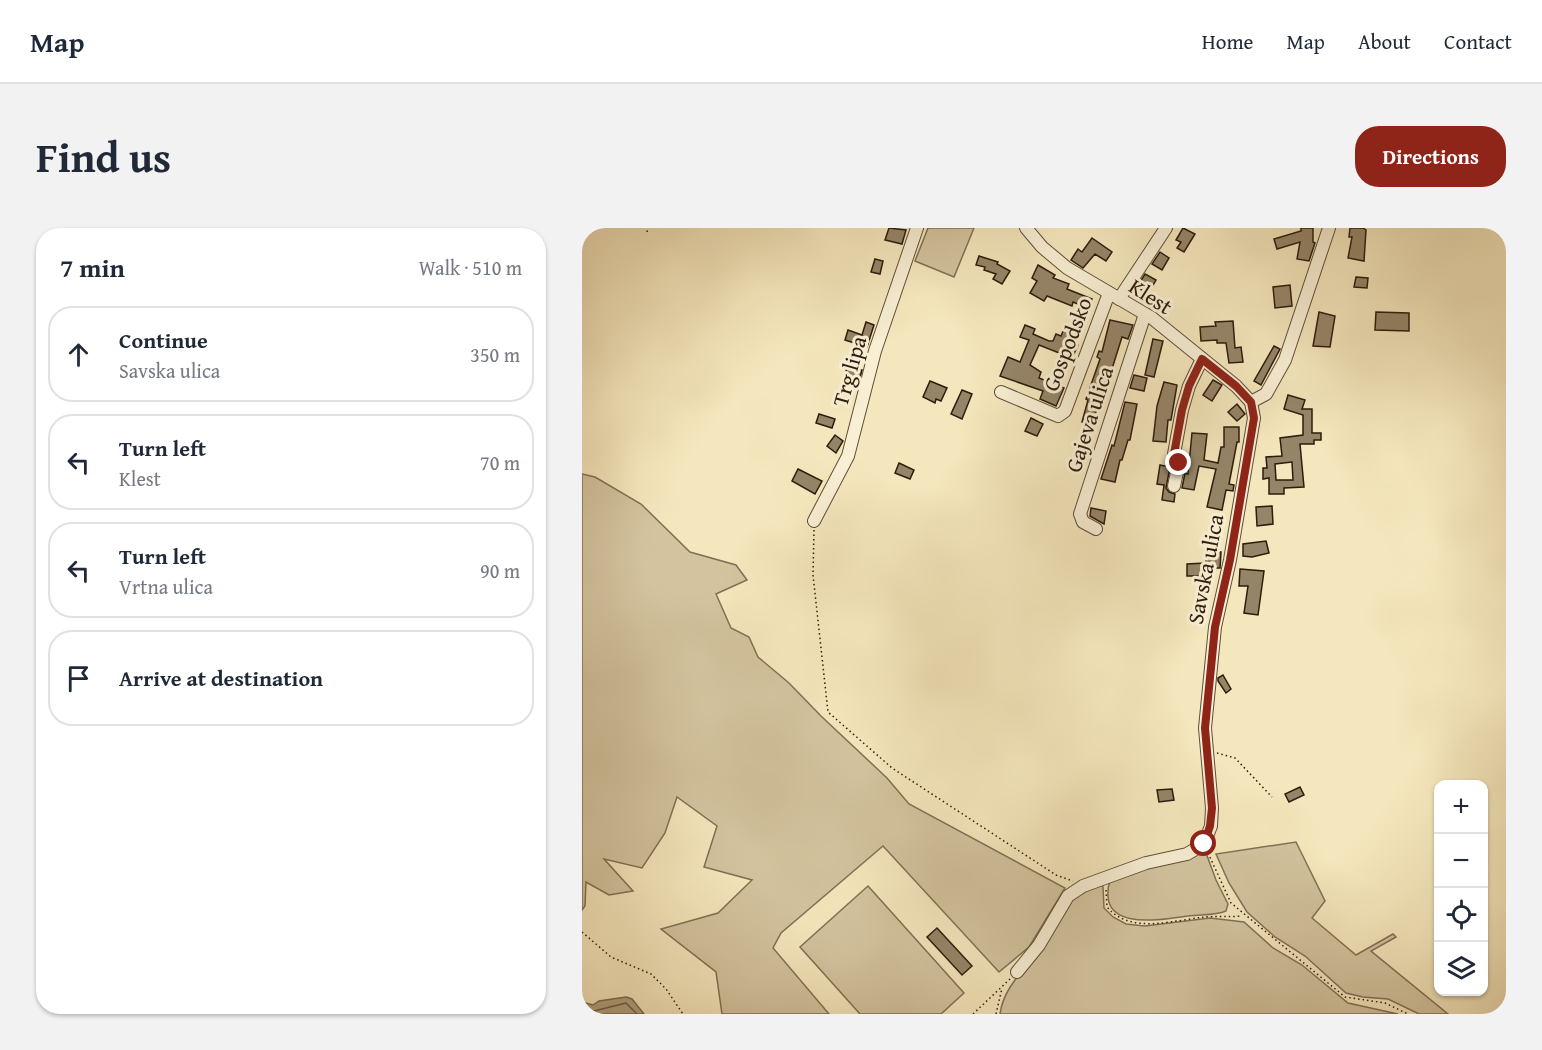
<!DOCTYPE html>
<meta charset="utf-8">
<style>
:root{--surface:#fff;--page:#f2f2f3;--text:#1f2937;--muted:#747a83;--line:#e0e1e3;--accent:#8f2418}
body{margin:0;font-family:"Gentium Book Plus",serif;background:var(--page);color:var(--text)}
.controls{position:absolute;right:18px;bottom:18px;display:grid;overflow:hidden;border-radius:12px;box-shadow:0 2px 4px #0004}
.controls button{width:54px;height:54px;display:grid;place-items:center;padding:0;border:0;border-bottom:2px solid var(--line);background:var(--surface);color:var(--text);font:30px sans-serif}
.stop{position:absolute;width:18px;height:18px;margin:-14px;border:4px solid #8f2418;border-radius:50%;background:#fff}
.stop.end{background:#8f2418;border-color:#fff;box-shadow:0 2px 6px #0008}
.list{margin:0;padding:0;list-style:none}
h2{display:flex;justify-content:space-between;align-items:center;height:78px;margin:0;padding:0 24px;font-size:26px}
h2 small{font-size:20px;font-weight:400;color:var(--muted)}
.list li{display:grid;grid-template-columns:39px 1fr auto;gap:18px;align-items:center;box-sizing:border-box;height:96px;margin:0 12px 12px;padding:0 12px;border:2px solid var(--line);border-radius:24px}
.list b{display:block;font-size:22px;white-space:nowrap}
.list p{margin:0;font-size:20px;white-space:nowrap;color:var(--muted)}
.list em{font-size:20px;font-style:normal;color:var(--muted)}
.icon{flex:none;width:33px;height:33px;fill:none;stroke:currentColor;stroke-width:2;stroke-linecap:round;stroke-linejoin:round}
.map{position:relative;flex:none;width:924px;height:786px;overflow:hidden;border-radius:24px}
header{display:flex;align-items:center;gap:36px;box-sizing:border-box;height:84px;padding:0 30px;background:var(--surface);border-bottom:2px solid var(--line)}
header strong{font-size:28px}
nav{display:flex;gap:33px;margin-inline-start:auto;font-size:21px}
.intro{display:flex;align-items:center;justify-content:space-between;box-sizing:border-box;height:144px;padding:0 36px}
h1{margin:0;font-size:42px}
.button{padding:15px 27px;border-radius:24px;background:var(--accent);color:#fff;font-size:21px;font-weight:700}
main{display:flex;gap:36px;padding:0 36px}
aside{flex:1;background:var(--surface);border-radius:24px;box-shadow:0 2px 4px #0004}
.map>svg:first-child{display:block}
.green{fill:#d3c49f;stroke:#807055;stroke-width:1.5}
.water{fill:#b1a280;stroke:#7c6c51;stroke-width:1.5}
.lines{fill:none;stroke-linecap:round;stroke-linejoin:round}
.shore{stroke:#6f5e46;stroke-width:1.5}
.building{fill:#958568;stroke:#2d1b0b;stroke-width:1.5;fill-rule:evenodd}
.minor-casing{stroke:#5f4e38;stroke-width:14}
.path{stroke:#2d1b0b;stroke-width:1.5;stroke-dasharray:1.5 3;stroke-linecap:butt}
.minor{stroke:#f8efd4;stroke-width:12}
.route{stroke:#8f2418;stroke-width:8}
.labels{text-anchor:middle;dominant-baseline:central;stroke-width:6;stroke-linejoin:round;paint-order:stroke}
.street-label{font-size:22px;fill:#2d1b0b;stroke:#f8efd4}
</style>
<header>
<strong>Map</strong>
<nav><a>Home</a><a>Map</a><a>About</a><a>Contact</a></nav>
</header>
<div class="intro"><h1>Find us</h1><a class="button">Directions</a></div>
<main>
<aside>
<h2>7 min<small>Walk · 510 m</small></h2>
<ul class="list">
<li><svg class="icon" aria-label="ahead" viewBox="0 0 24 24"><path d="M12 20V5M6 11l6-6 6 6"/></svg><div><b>Continue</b><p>Savska ulica</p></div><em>350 m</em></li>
<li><svg class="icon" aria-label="left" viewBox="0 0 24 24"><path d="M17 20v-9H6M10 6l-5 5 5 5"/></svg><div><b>Turn left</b><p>Klest</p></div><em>70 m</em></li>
<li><svg class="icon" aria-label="left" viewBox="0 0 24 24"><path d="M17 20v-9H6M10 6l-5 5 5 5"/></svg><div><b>Turn left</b><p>Vrtna ulica</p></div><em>90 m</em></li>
<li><svg class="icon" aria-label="arrive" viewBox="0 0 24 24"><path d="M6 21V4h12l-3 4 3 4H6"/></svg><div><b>Arrive at destination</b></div></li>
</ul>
</aside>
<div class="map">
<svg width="924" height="786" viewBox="0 0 924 786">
<rect width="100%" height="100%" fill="#f5e7bd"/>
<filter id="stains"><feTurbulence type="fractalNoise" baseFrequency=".00333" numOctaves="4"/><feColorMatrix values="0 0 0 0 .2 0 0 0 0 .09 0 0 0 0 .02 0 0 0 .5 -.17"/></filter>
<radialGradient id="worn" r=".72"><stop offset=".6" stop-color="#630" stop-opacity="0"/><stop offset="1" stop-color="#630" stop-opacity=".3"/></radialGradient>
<!-- green -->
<g class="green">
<polygon points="346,0 392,0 372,49 333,33"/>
<polygon points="0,246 13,249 59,276 108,324 154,337 165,352 134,366 149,400 167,409 176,429 207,455 239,488 305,550 327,576 483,660 447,719 417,744 301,618 199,705 191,720 247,786 140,786 134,744 79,701 136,685 170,652 122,639 135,598 95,569 83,605 60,640 22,631 51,663 27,667 4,654 3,678 0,682"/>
<polygon points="714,614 743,673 730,690 774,727 811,706 814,709 789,723 866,786 837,786 806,771 781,769 764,765 723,728 693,709 665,684 647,655 634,626"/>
<path d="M621,622L624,625L634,652L646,676L644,683C632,688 619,686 606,688C577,692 513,704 528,652Z"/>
<path d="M518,654L521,659L522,680L531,689L544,696L563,698L628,690L662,694L691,720L720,737L766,775L816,786H418C422,757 444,742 459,719C469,705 476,688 487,675C495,665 506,660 518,654Z"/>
<polygon points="286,658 382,765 359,786 278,786 218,719"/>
</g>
<!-- water -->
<polygon class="water" points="44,769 50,771 62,786 0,786 0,774 11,777 17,773"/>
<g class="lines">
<!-- shore -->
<polyline class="shore" points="0,781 12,783 44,775 55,786"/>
</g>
<!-- building -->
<g class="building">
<polygon points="307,0 324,2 320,16 303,12"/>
<polygon points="601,0 613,6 602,24 595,20 599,14 594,12"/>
<polygon points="719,0 731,0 731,14 733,15 727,33 715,31 718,14 695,21 692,11 719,3"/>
<polygon points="768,0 781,0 784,2 782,33 766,30 770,9 767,9"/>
<polygon points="510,10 530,24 524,33 513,26 501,40 489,32 496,21 500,24"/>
<polygon points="578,24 587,30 580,42 570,36"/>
<polygon points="397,28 416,34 415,36 428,43 420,56 411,51 414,46 402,42 403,39 394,37"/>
<polygon points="293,31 301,33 298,46 289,44"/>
<polygon points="456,37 473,47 471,50 487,56 485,61 510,71 506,80 491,74 490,78 465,68 462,73 448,65 455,53 450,50"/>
<polygon points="563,46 574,52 566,66 555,59"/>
<polygon points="774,49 786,50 785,60 772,59"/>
<polygon points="708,57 710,78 693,80 691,59"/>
<polygon points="737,84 753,88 748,119 731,118"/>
<polygon points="794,84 827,85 827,103 793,102"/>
<polygon points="528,92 551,97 546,111 540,109 519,176 516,175 512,192 509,192 508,196 500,194 506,172 504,171 518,131 515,129 517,123 520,124"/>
<polygon points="651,93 653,120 659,119 661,134 647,135 644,115 635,115 635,112 619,113 618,99 634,98 633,94"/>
<polygon points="284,94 292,97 285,119 263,112 266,102 280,107"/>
<polygon points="484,96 494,100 488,113 496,117 490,130 457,117 448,137 459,144 457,150 482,160 474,178 458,171 461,163 418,148 426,129 438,134 447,112 438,109 443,97 453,101 451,106 467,113 471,113 474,106 479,108"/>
<polygon points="571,111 581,113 572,149 563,147"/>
<polygon points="692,118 698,121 679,157 672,153"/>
<polygon points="265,139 280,142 276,157 262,153"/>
<polygon points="552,147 565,150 562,163 548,160"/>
<polygon points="631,152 640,157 630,173 621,167"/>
<polygon points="348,153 365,160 359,173 354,171 353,175 341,169"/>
<polygon points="582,154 595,157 589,192 586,192 584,214 571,213 575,178"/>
<polygon points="380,162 390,166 380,191 369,186"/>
<path d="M706,167L723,172L720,181H730V205H739V212H732V216H718L722,259L702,260V266H687V250L681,251V240H685L684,229L700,228L698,210L721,207V187L702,181ZM710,234L711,252H694L693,236Z"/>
<polygon points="543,174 555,176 548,212 546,212 540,232 538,232 533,254 519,251 530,217 532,218"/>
<polygon points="655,176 663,186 655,193 646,184"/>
<polygon points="237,186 253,191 250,200 234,195"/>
<polygon points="449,190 461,196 455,208 443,203"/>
<polygon points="642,199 657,199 657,214 655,214 647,256 652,257 651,263 644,262 640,282 625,279 634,241 617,238 612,262 600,260 603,245 606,246 610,205 625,206 622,232 636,235 639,219 642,219"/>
<polygon points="253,207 261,213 254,225 245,218"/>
<polygon points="317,235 332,242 328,251 313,245"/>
<polygon points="578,237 588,239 584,260 587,264 593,266 592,274 580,272 582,257 575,256"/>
<polygon points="216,241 240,253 233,266 210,253"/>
<polygon points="690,278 691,296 675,298 674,279"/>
<polygon points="509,280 524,283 522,296 508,288"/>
<polygon points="684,313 687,325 670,329 661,328 661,316"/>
<polygon points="624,324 639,324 638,340 624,340"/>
<polygon points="623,335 624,348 605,348 605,336"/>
<polygon points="658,341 682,343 676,387 662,385 666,358 657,358"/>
<polygon points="641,447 649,461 644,465 636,453 636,450"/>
<polygon points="718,559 722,567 707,574 703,566"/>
<polygon points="590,561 592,572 577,574 575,562"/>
<polygon points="355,700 390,738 380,747 345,709"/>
</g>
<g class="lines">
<defs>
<g id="minor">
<polyline points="444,0 460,19 485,40 570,90 654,158 669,174"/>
<polyline points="537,71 584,0"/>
<polyline points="419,164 476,188 483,183 527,65"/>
<polyline points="669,174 684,166 703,132 747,0"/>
<polyline points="592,258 597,235 592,226 600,182 607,158 620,131"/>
<polyline points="232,293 266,228 293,123 335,0"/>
<polyline points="514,301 501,294 498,286 563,86"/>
<polyline points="435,744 457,717 486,668 501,658 564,635 605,626 622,616 629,598 630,580 623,500 633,399 648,332 672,190 669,174"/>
</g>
</defs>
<!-- minor casing -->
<use href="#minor" class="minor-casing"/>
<!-- path -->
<g class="path">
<polyline points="65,4 66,0"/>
<polyline points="232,302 231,347 246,484 310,540 474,647 491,653"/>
<polyline points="635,525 653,530 690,569"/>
<polyline points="626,625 649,675 763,769 803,775 826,786"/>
<path d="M524,662L525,679C549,707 591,692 623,689C635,688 647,689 660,688"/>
<polyline points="0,704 29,729 69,746 84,761 101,786"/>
<polyline points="391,786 428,751"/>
<polyline points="414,786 420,760"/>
</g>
<!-- minor -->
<use href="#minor" class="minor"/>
</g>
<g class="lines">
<!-- route -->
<polyline class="route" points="597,235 592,226 600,182 607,158 620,131 654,158 669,174 672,190 648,332 633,399 623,500 630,580 628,598 622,616"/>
</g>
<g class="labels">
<!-- street labels -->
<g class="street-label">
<text transform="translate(569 68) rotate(33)">Klest</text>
<text transform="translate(485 116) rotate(-69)">Gospodsko</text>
<text transform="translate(267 143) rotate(-74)">Trg lipa</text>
<text transform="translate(507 191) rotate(-72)">Gajeva ulica</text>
<text transform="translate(623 341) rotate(-79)">Savska ulica</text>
</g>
</g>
<rect width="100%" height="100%" filter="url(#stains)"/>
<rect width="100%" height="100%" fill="url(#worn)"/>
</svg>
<div class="controls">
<button>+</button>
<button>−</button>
<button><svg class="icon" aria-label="locate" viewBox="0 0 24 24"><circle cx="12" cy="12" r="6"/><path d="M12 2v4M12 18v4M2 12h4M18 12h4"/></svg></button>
<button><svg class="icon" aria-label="layers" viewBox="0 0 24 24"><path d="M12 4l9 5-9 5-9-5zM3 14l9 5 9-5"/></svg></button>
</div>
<div class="stop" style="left:622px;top:616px"></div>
<div class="stop end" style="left:597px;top:235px"></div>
</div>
</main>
